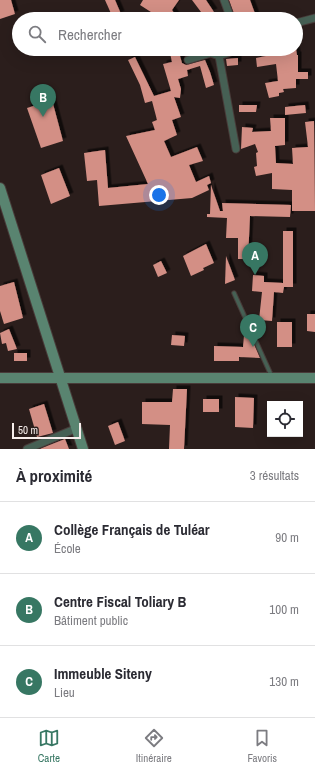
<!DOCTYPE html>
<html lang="fr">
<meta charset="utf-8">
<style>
:root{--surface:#fff;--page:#f7f7f7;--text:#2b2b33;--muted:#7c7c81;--line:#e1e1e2;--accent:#377763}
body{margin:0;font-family:"Archivo Narrow",sans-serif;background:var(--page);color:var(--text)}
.controls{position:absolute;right:12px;bottom:12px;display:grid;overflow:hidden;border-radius:0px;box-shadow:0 4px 16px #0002}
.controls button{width:36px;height:36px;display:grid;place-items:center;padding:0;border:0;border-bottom:1px solid var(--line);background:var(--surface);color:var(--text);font:20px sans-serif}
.scale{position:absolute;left:12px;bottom:10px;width:69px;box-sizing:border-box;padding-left:4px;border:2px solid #f7eeec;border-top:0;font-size:11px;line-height:14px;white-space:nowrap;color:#f7eeec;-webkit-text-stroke:3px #2b1e1c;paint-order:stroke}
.you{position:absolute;left:159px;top:195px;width:14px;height:14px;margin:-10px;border:3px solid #fff;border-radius:50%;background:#1a73e8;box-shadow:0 0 0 6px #1a73e833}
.badge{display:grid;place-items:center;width:26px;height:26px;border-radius:50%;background:var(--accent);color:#fff;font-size:13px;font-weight:700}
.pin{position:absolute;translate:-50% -33px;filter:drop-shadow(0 1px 2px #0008)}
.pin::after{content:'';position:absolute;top:21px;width:14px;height:12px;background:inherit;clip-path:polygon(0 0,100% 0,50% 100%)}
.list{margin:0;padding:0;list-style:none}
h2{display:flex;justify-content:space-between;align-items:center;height:52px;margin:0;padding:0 16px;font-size:17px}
h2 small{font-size:13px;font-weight:400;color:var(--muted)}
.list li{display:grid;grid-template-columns:26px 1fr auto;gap:12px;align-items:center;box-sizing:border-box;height:72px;padding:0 16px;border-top:1px solid var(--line)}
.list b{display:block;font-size:15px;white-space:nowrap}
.list p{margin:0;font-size:13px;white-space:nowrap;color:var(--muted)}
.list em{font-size:13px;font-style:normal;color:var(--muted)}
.icon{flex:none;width:22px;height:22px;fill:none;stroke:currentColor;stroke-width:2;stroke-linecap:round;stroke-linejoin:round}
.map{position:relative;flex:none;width:315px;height:449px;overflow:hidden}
.search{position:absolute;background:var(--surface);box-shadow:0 4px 16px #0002;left:12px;right:12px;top:12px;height:44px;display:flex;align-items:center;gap:10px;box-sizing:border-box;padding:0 14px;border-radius:22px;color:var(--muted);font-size:15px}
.sheet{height:268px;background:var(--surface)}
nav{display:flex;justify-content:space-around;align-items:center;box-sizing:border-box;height:56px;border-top:1px solid var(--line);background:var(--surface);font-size:11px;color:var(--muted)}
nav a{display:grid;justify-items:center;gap:2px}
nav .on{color:var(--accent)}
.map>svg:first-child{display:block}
.building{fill:#d38f85;filter:url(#shadow)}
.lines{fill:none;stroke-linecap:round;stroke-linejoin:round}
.lane-casing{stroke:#483b39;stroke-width:5.5}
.street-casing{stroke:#483b39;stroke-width:9}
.secondary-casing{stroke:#483b39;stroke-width:12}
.lane{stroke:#466054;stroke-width:3.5}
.street{stroke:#466054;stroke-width:7}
.secondary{stroke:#598470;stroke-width:10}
</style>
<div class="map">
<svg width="315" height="449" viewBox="0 0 315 449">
<defs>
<filter id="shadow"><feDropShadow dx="3.5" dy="-3.5" stdDeviation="0" flood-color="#0009"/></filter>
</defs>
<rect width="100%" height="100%" fill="#2b1e1c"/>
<!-- building -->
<g class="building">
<polygon points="0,0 11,0 15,14 0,19"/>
<polygon points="105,0 115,0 121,14 113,18"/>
<polygon points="143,0 179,0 172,10 178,19 157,19 154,14 140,5"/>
<polygon points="192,0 206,0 214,12 204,16"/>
<polygon points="229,0 250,0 257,19 236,19"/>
<polygon points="169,49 178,49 182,63 186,65 205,60 210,72 214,85 206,88 200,66 187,70 188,76 178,79 181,89 180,98 174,97 181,117 172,120 177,135 164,141 171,157 197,147 203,161 189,165 196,182 209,176 211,183 207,185 209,190 192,198 99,206 97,180 87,181 84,153 105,150 108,188 148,184 126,136 155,130 152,122 157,120 152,101 145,103 140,85 128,60 135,57 154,96 171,91 163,64 172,62"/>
<polygon points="265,49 296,49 297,55 298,55 298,72 308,72 308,79 296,79 296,88 283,89 284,92 279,93 279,96 269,98 265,83 278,81 276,64 257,67 256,58 266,56"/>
<polygon points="238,58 238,65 227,66 226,59"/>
<polygon points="52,100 63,141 41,148 27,108"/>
<polygon points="239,105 257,105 256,112 239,112"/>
<polygon points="305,105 306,113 285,115 285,107"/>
<polygon points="270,118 285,118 285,145 275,146 276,163 293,164 292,148 308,147 305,122 314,121 315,211 292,211 292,190 272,189 272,173 256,176 254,167 257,166 256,153 258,152 255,144 241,149 242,127 253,128 252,132 271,131"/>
<polygon points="59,168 70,196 51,204 41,175"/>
<polygon points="211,185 220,211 223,211 222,203 291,205 290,217 250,216 248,259 238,259 238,238 226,238 227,218 207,217 207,214 210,214"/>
<polygon points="283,231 293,231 293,287 284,287 283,293 274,292 272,321 259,320 262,292 252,291 253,275 264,276 264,282 283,283"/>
<polygon points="206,244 214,263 203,268 204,270 191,276 183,256"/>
<polygon points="226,256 235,280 225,284"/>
<polygon points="161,261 167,273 158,277 153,265"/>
<polygon points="14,282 23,318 4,324 0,311 0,286"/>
<polygon points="307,314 315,314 315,332 307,331"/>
<rect x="277" y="322" width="15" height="25"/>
<polygon points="9,329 17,349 8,351 6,343 2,344 0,333"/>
<polygon points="172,335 185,336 184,346 171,345"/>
<polygon points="244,335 250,335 260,358 239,357 239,361 214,361 214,346 243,347"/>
<rect x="14" y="353" width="13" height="8"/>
<polygon points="173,389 187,389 184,449 169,449 170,425 142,424 142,402 172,402"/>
<polygon points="235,397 254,398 253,428 235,427"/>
<rect x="203" y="399" width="16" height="13"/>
<polygon points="44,404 53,433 37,437 29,409"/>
<polygon points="118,422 125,441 115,445 108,426"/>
<polygon points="65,439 69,449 40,449 42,448"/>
</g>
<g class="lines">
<defs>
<polyline id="lane" points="234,293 272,377"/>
<g id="street">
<polyline points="224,0 231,19"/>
<polyline points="296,23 315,18"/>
<polyline points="219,56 236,149"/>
<polyline points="188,60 211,53 219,56 238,49"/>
<polyline points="27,449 75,429"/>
</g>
<g id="secondary">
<polyline points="0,188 83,449"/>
<polyline points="0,378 315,378"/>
</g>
</defs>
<!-- lane casing -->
<use href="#lane" class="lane-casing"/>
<!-- street casing -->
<use href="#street" class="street-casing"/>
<!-- secondary casing -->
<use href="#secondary" class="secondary-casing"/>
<!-- lane -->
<use href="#lane" class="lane"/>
<!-- street -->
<use href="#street" class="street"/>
<!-- secondary -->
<use href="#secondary" class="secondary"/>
</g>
</svg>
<div class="controls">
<button><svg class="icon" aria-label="locate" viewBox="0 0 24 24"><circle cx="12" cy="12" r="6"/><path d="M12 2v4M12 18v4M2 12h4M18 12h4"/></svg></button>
</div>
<div class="scale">50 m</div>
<div class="you"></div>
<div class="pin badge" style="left:255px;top:275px">A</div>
<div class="pin badge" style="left:43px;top:117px">B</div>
<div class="pin badge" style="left:253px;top:347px">C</div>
<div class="search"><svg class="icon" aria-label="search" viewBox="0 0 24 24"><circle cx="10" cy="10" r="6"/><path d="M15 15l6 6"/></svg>Rechercher</div>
</div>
<section class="sheet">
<h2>À proximité<small>3 résultats</small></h2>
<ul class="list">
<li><span class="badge">A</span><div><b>Collège Français de Tuléar</b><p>École</p></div><em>90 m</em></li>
<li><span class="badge">B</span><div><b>Centre Fiscal Toliary B</b><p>Bâtiment public</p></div><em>100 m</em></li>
<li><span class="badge">C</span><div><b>Immeuble Siteny</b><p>Lieu</p></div><em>130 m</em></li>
</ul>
</section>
<nav>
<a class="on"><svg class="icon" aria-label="map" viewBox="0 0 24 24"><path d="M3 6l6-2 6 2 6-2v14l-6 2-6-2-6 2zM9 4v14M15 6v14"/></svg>Carte</a>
<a><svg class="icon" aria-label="directions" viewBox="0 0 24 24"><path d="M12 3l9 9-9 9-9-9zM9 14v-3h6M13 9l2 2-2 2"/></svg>Itinéraire</a>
<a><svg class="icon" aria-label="saved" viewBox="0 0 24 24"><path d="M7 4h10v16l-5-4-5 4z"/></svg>Favoris</a>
</nav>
